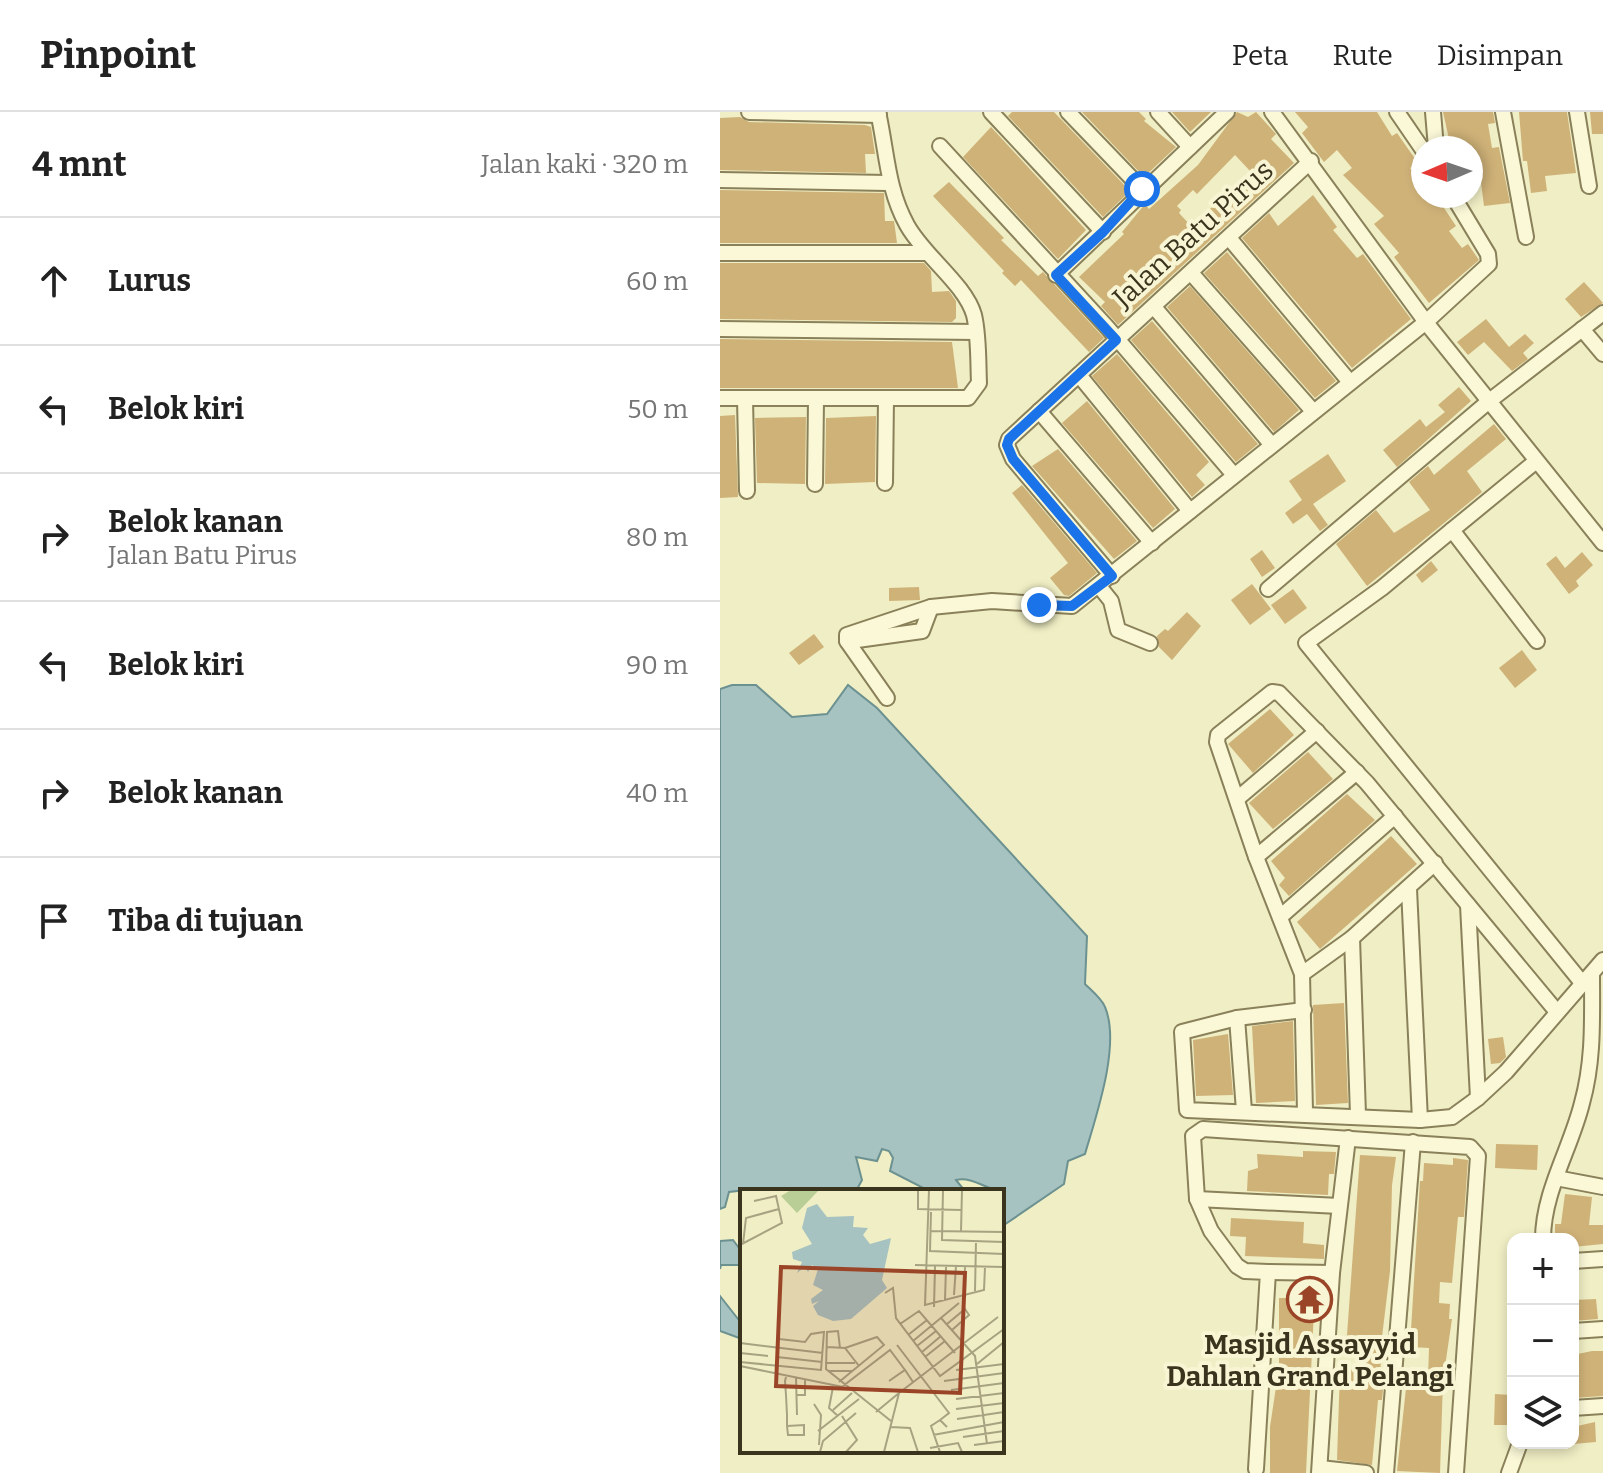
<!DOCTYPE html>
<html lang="id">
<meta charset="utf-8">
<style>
:root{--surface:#fff;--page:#f2f2f2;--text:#222;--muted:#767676;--line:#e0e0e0}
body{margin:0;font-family:Bitter,serif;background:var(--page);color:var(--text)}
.controls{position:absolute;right:24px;bottom:24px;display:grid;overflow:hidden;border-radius:16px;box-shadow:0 4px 12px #0003}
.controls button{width:72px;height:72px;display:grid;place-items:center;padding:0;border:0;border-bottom:2px solid var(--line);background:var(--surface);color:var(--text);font:40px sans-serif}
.compass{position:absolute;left:691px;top:24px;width:72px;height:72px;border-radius:50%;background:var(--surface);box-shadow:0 4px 12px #0003;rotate:268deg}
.stop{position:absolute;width:24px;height:24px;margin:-18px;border:6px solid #1a73e8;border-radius:50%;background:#fff}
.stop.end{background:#1a73e8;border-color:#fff;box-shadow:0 2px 8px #0008}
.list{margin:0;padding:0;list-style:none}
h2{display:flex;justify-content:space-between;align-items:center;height:104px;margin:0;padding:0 32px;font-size:34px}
h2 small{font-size:26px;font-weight:400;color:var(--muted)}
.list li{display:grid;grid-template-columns:52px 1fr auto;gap:24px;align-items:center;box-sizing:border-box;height:128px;padding:0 32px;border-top:2px solid var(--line)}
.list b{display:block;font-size:30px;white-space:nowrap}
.list p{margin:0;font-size:26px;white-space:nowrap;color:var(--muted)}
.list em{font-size:26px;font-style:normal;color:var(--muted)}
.icon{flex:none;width:44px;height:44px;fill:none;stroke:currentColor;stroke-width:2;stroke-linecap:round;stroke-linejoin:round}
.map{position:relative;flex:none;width:883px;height:1361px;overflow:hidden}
header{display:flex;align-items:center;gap:48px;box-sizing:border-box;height:112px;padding:0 40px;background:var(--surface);border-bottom:2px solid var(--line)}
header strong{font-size:38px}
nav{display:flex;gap:44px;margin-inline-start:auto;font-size:28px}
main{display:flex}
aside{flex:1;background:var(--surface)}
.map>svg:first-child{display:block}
.water{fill:#a6c2c1;stroke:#6c9191;stroke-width:2}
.building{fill:#cfb278;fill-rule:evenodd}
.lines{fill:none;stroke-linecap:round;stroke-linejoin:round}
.minor-casing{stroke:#8a8059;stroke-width:18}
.minor{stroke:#faf8d7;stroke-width:14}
.route{stroke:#1a73e8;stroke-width:10}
.labels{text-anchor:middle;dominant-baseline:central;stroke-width:8;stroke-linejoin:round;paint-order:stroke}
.street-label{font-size:28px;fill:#3a331e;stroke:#f7f5d3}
.poi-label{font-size:28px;font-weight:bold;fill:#3a331e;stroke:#f7f5d3}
.inset-road{fill:none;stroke:#a7a382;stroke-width:2}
.view{fill:#9b4528;fill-opacity:0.15;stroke:#9b4528;stroke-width:4}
.inset-edge{fill:none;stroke:#3a331e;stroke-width:4}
</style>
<header>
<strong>Pinpoint</strong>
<nav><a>Peta</a><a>Rute</a><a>Disimpan</a></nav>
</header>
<main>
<aside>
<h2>4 mnt<small>Jalan kaki · 320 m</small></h2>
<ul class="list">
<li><svg class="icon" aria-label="ahead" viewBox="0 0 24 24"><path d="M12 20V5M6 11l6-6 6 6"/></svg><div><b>Lurus</b></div><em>60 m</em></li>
<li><svg class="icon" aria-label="left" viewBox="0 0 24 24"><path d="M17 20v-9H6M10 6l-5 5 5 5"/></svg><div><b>Belok kiri</b></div><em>50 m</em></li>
<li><svg class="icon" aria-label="right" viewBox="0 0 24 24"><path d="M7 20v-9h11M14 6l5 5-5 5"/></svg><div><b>Belok kanan</b><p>Jalan Batu Pirus</p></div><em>80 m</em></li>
<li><svg class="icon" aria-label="left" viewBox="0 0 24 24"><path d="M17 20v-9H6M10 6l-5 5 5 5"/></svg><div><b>Belok kiri</b></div><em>90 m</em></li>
<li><svg class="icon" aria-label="right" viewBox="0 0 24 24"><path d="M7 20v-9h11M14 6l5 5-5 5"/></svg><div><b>Belok kanan</b></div><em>40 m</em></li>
<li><svg class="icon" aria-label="arrive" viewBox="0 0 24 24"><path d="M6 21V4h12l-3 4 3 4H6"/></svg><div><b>Tiba di tujuan</b></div></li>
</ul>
</aside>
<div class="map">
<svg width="883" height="1361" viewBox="0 0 883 1361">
<rect width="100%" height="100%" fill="#efeec4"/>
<!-- water -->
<g class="water">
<path d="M12,573H36L72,605L107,602L128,573L157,596L367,824L365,872C371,878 382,887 385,895C401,933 376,1004 365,1042L348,1049L344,1072L284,1113L282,1079C268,1079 253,1064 236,1068L245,1079H209L170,1059L173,1046L169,1039L162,1037L157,1049L136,1045L142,1068L136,1079L44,1076L9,1080L5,1095L0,1097V577Z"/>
<polygon points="13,1128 22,1140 22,1153 1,1153 0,1157 0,1129"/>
<polygon points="0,1184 22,1212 22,1227 0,1219"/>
</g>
<!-- building -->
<g class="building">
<polygon points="292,0 334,0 410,79 383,105 288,4"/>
<polygon points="362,0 419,0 426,7 424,9 456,35 424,65"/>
<polygon points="452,0 491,0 470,20"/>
<path d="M517,0L528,5L536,0L556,22L551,27L574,51L398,213L381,194L385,190L359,165L404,122L402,120L425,92L429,97L478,53ZM515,43L531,60L471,114L459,101L461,98L457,94L473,78L477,82Z"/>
<polygon points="575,0 657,0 672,24 677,21 698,51 690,56 703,73 703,84 716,84 736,114 729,119 742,136 748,132 759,148 709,191 674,145 679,141 654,112 664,104 623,63 632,56 617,38 604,50 582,21 588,15"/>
<polygon points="723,0 773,0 775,11 768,12 772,36 779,35 790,91 764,94 759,55 751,56 751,36 731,36"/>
<polygon points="799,0 847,0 856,61 825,64 827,79 811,81 807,49 803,49"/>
<polygon points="870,0 883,0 883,22 872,22"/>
<polygon points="20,5 29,10 145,13 151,15 155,42 145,42 146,61 0,58 0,6"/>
<polygon points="271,15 366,118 338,147 243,45"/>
<polygon points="229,70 284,126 281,128 318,164 323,160 384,226 369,240 301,168 295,174 282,161 284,159 213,84"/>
<polygon points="0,78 164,81 165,109 174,109 177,131 0,131"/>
<polygon points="593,83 617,115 613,118 637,146 643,142 691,207 632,256 522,126 549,101 558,114"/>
<polygon points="507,140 616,269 595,286 484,161"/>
<polygon points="0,151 204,151 211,159 212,180 229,179 236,189 236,206 232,210 0,207"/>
<polygon points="864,170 883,191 861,205 845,187"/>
<polygon points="470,174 579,298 554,320 447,195"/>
<polygon points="766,207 789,235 805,222 814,231 803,241 808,247 792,259 764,230 748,243 737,230"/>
<polygon points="432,209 538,332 516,350 411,228"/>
<polygon points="0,227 232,230 238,276 0,276"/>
<polygon points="397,242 489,350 476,363 485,373 472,385 372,264"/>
<polygon points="739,275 751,289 677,355 663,338 700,307 706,315 725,300 718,293"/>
<polygon points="367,289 455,397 433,416 342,311"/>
<polygon points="15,303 18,385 0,386 0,304"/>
<polygon points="156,304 155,370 105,372 106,306"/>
<polygon points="86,305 85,372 37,371 35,306"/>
<polygon points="774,312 786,327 747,359 762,380 647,474 616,432 656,398 674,421 710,398 689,370 708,354 714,363"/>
<polygon points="338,337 417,429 394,447 312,354"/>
<polygon points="608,342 626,369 593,392 608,413 600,419 587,402 573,412 565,401 582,388 569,369"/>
<polygon points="302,373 377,461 349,484 344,483 330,466 348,451 292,381"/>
<polygon points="542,438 555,456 542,465 530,447"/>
<polygon points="862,440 873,453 856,469 859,474 849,482 826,452 836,444 845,456"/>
<polygon points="711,449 718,458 702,471 696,463"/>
<polygon points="532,472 551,497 530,513 511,488"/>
<polygon points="199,475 200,488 169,489 169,476"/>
<polygon points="573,477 587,496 565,512 551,493"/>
<polygon points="467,500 481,514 452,548 439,535 437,524 445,517 448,519"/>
<polygon points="94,522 104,535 79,553 69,541"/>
<polygon points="802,538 817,558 795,576 779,556"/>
<polygon points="550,597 574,623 533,661 508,632"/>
<polygon points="588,640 613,667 553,717 529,691"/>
<polygon points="627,682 655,708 569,784 559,773 565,766 551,749"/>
<polygon points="671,724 697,752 600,837 577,810"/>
<polygon points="624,891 628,991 596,993 593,893"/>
<polygon points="573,909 575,989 536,991 532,914"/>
<polygon points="508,922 513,983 476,984 473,928"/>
<polygon points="783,925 786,945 780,951 771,952 768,927"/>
<polygon points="776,1032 818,1033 817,1058 775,1056"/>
<polygon points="583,1039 616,1040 614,1062 609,1062 608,1083 527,1079 528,1059 538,1056 537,1042 583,1045"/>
<polygon points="640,1043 676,1045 672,1073 670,1159 662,1225 660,1268 664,1268 662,1288 658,1288 652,1353 617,1348 620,1257 643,1258 644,1238 626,1237"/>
<polygon points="733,1046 748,1048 744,1105 738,1105 732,1171 720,1170 719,1191 730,1192 729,1207 732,1207 723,1268 720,1361 677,1359 687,1267 708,1267 709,1236 690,1235 700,1069 703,1069 704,1051 733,1053"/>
<polygon points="845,1082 872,1085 869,1113 883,1113 883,1132 853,1135 853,1127 835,1127 835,1112 841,1112"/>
<polygon points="511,1106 584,1110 583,1131 604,1133 604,1147 525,1144 526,1125 510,1124"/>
<polygon points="587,1173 601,1179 594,1198 586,1361 550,1361 550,1315 559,1255 559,1186 580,1186"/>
<polygon points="876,1187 878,1207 853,1209 853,1188"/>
<polygon points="872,1239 883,1239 883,1284 853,1286 853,1243"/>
<polygon points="775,1282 791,1283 790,1313 774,1313"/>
<polygon points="875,1310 876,1330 853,1332 853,1315"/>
</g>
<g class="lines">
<defs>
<g id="minor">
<polyline points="29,0 159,3"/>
<polyline points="271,0 383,120"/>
<polyline points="348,0 422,77"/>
<polyline points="438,0 470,35"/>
<polyline points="552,0 708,213 883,431"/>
<polyline points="677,0 703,38"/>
<polyline points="713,0 716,36"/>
<polyline points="783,0 806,125"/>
<polyline points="857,0 869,74"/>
<polyline points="220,34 387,215 514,363"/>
<polyline points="0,68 168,71"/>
<polyline points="510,127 629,269"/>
<polyline points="0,141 206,141"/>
<polyline points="472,162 592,298"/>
<polyline points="336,163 507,0"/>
<polyline points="434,195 551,332"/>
<polyline points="0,217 256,220"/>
<polyline points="862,217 883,242"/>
<polyline points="359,263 470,399"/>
<path d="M0,286H248L259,271C258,249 259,224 254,203C245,172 204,144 187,113C167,77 167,40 158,0"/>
<polyline points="25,287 27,379"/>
<polyline points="319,299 432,431"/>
<polyline points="815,350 732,418 817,529"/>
<polyline points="165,371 166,286"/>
<polyline points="95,372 96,287"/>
<polyline points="732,418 662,476 586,531 863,872"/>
<polyline points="392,464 293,347 287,333 289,327 591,49"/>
<polyline points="379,474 391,489 398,518 430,531"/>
<polyline points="548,477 768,290 883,201"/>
<polyline points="127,529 127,523 211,495 272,489 352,494 706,210 769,152 768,142 733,84"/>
<polyline points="127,529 167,586"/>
<polyline points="130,529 202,519 211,495"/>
<polyline points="517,687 597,619"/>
<polyline points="536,745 637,660"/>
<polyline points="689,777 700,1008"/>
<polyline points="748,793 758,986"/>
<polyline points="560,805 675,704"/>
<polyline points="632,826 638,1003"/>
<polyline points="582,862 536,745 497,630 498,623 552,580 559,581 647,671 837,900"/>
<polyline points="584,898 517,906 462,920 467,998 700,1008 732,1005 758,986 786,960 883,848"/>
<polyline points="517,906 524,999"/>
<polyline points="585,1000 582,862 632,826 715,751"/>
<polyline points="836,1066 883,1075"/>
<polyline points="477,1087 619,1094"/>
<path d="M823,1127C823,1080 851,1036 862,991C874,948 872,906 872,862"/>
<polyline points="853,1149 883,1147"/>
<polyline points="548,1160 612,1161"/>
<polyline points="853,1219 883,1217"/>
<polyline points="853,1296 883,1294"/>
<polyline points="600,1356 646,1361"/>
<polyline points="536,1357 548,1160 525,1159 517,1154 491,1119 477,1087 473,1024 483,1017 750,1035 758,1044 736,1361"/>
<polyline points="599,1361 612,1161 628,1026"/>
<polyline points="666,1361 693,1030"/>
<polyline points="789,1361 800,1331"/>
</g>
</defs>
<!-- minor casing -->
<use href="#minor" class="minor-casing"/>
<!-- minor -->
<use href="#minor" class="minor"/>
</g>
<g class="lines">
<!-- route -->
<polyline class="route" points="319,493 352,494 392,464 293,347 287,333 289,327 396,228 336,163 383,120 422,77"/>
</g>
<!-- icons -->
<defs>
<symbol id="temple-ring" viewBox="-11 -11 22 22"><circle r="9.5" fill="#f7f5d3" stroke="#9b4528" stroke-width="1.5"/><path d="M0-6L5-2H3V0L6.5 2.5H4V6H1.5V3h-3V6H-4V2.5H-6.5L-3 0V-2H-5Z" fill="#9b4528"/></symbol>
</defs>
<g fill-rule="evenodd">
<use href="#temple-ring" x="564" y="1162" width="51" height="51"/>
</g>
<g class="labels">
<!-- street labels -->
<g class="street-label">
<text transform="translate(473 122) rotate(-42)">Jalan Batu Pirus</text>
</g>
<!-- poi labels -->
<g class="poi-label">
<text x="590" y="1232">Masjid Assayyid<tspan x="590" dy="32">Dahlan Grand Pelangi</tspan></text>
</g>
</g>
<!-- overview -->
<g transform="translate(20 1077)">
<rect width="264" height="264" fill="#efeec4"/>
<path d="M51,1L58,2L79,1L57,24L41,7Z" fill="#b9ce97"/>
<path d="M77,15L87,28L114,27L113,38L128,39L123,46L130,55L151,49L142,91L147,99L111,130L93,132L78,126L73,117L79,112L72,115L71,110L83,101L73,96L78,80L72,76L68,83L65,78L57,84L62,73L53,70L52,63L72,55L62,39L67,19Z" fill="#a6c2c1"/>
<path class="inset-road" d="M178,1V20L222,21M189,1L185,116L244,101L245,78M203,1L202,51L264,53M191,23L190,62L264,65M191,42L264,43M221,42L222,1M3,55L6,29L39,20M0,56L42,34L36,7L14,12M175,76L264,78M235,102L236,52M145,104L153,99L156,129L200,187L264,140M224,105L225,78M214,106L216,77M205,111L206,78M194,118L195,77M201,129L235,167L247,255M160,135L179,122L215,164M207,135L225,120L229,126L212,141M168,146L187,131M173,152L219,114M0,154L83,164M157,156L209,224L200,231L207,238M177,157L196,142M87,158L105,159L119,177M100,159L98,142L87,143L86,180L151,232M182,163L201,147M0,164L28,167M37,168L82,173M185,168L205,152M0,173L81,181L84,143L71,145L65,153L39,150M85,174H115M237,175L264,153M0,177L103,198M216,181L264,175M88,182H113M46,188L45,192L46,206L47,226V237L48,246H64V236L47,237M56,189L57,226M149,192L165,181L173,193M204,192L264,184M99,193L144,156L137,148L105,159M103,197L150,161L165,181M93,198L89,219L98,227M211,201L264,194M56,206H65V190M216,210L264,204M74,215L81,226L79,256M216,220L264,214M93,221L112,204M136,223L159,204M102,227L117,251L106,263M217,230L264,223M151,238L170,239L178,263M78,242L119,210M193,246L264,233M223,248L264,242M234,256L264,252M190,259L218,254L222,263M80,263L83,252L116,224M144,263L159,204L258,128M200,263L191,237L200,231"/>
<path class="view" d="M41,78L225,84L220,204L36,197Z"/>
<rect width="264" height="264" class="inset-edge"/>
</g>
</svg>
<div class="controls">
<button>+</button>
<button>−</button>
<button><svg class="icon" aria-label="layers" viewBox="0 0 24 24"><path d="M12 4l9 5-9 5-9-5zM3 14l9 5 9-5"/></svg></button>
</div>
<svg class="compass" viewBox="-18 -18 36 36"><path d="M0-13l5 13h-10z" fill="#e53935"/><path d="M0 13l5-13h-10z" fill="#767676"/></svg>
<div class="stop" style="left:422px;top:77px"></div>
<div class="stop end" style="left:319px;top:493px"></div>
</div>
</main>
